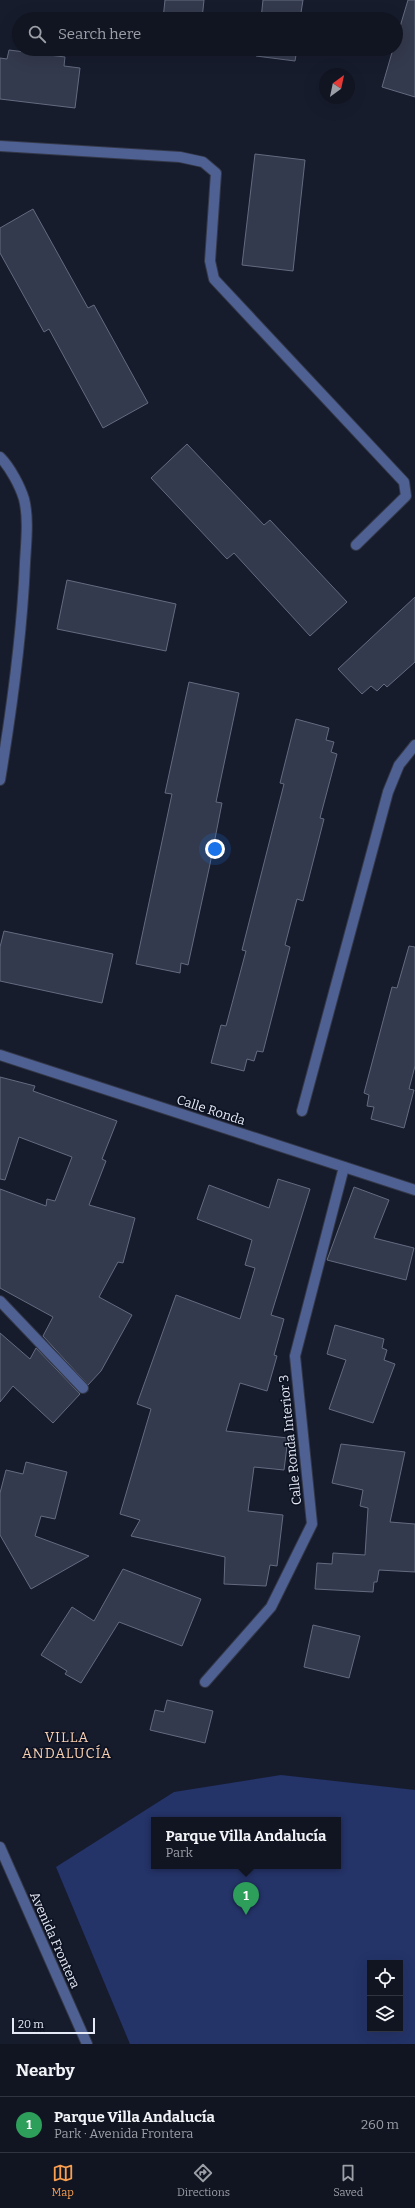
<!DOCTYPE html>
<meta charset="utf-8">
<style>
:root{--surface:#111522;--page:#1a1e2a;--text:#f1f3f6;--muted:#9c9fa5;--line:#303440;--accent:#fa9f50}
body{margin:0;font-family:Bitter,serif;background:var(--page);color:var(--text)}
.controls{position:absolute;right:12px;bottom:12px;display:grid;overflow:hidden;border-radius:0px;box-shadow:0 4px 16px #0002}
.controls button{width:36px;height:36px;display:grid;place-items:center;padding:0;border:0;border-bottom:1px solid var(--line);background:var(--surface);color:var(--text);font:20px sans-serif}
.compass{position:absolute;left:319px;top:68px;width:36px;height:36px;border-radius:50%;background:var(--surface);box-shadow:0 4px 16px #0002;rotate:33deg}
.scale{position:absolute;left:12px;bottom:10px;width:83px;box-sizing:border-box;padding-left:4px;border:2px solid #e6eaf6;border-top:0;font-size:11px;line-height:14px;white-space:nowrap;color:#e6eaf6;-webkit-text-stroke:3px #0e1323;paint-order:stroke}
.you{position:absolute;left:215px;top:849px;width:14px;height:14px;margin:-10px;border:3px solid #fff;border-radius:50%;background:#1a73e8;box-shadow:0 0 0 6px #1a73e833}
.badge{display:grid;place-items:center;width:26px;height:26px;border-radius:50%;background:var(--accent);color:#fff;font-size:13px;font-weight:700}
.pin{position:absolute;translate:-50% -33px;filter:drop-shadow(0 1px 2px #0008)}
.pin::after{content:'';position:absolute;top:21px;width:14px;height:12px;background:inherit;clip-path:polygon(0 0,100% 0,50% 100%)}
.popup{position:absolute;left:151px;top:1817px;width:190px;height:52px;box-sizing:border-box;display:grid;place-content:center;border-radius:0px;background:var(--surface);filter:drop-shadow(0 1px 3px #0005);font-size:13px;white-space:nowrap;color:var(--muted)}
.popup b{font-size:15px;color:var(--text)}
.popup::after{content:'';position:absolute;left:50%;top:100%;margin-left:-8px;border:8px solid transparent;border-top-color:var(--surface)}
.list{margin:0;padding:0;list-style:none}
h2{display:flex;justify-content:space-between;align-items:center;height:52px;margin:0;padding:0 16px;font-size:17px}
h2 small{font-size:13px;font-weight:400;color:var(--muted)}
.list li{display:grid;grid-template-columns:26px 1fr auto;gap:12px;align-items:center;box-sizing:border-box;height:56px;padding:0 16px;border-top:1px solid var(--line)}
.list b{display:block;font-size:15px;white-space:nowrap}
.list p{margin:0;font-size:13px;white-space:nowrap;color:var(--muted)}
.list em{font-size:13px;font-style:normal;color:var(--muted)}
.icon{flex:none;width:22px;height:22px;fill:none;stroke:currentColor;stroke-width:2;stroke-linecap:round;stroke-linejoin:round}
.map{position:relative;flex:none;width:415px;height:2044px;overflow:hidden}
.search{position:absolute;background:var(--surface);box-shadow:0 4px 16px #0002;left:12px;right:12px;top:12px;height:44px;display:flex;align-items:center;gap:10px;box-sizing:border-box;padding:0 14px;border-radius:22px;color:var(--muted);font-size:15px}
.sheet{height:108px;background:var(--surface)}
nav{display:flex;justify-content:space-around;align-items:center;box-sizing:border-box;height:56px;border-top:1px solid var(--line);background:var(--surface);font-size:11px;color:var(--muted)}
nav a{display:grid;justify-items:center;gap:2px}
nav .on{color:var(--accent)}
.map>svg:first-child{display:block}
.green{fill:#243368;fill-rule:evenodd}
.building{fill:#343a4d;stroke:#646b80}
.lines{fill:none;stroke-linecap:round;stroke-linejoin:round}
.street-casing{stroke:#343949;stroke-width:12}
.street{stroke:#4f6093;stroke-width:10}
.labels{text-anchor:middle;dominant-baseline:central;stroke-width:3.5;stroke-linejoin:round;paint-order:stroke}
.street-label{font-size:13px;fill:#e6eaf6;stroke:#0e1323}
.neighbourhood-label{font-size:14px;letter-spacing:1px;fill:#f8d0b2;stroke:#0e1323}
</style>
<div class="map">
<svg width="415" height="2044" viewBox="0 0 415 2044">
<rect width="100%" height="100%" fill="#171c2d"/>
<!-- green -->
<path class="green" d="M281,1775L415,1790V2044H130L56,1867L174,1792ZM154,1820H338V1866H154ZM370,1963H400V2029H370Z"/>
<!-- building -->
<g class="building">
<polygon points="165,0 204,0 202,19 163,19"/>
<polygon points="263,0 303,0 300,19 261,19"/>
<polygon points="408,0 415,0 415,97 382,87 393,49 396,49 396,40"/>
<polygon points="257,49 297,49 295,61 256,56"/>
<polygon points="9,50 65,57 64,66 80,68 75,108 0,99 0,58 7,59"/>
<polygon points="255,154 305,160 293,271 242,265"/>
<polygon points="33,209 88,308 94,305 148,403 103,428 49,329 44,332 0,253 0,228"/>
<polygon points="187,444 264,525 270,520 347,602 310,636 234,553 227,559 151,478"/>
<polygon points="67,580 176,604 166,651 57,629"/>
<polygon points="415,597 415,662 387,687 384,684 377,691 371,686 362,694 338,669"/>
<polygon points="189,682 239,693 216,802 222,803 210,864 188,965 181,963 180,973 136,964 172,794 165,793"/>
<polygon points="296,719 329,728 326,740 334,742 331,752 337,754 320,818 324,819 303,901 297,899 285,945 290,947 263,1052 257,1051 254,1061 247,1059 244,1071 211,1063 221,1025 226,1026 246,951 242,950 284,784 280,783"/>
<polygon points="4,931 113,954 102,1003 0,981 0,947"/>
<polygon points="409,946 415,947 415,1066 409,1089 414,1090 404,1128 371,1119 374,1107 367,1106 369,1095 364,1093 392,987 397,988"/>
<polygon points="0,1077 35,1086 33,1091 117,1121 102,1159 106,1161 89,1205 135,1218 123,1263 118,1262 99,1297 132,1315 101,1371 88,1385 43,1336 53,1317 0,1288 0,1189 46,1206 47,1199 55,1201 72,1157 19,1137 5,1180 0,1179"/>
<polygon points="278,1179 310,1189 271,1315 284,1319 274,1355 277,1356 267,1391 240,1383 226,1431 288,1438 284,1470 254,1467 248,1511 283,1515 277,1566 270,1565 266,1586 224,1584 225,1557 131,1536 140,1520 120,1514 151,1409 137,1404 176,1295 240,1319 255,1268 245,1265 252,1240 197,1219 209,1185 269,1208"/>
<polygon points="354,1187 389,1200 374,1238 414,1248 406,1280 327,1260"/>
<polygon points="335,1325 384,1339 382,1348 387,1350 384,1360 395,1364 373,1423 329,1409 346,1360 327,1354"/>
<polygon points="0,1333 30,1359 36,1348 80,1394 53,1423 13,1386 0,1402"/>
<polygon points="341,1444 405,1452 390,1522 415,1524 415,1572 379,1570 377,1582 374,1582 373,1592 315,1589 317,1563 332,1564 333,1553 365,1555 368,1508 360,1506 363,1490 332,1483"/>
<polygon points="26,1462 67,1472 55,1519 41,1516 35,1536 89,1556 31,1589 0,1535 0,1493 6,1470 23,1474"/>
<polygon points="123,1569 201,1599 182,1646 119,1622 81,1683 65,1674 67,1671 41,1655 72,1607 94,1621"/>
<polygon points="313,1625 360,1636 349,1678 304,1667"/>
<polygon points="167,1700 213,1711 205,1743 150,1730 155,1710 164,1712"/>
</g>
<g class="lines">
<defs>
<g id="street">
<polyline points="0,146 180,157 203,162 216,173 210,261 214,279 404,482 406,496 356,545"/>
<path d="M0,457C10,467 20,486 24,499C29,519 26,543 25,563C22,636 12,708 0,780"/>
<polyline points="0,1055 415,1190"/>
<polyline points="302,1111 388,792 399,765 415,745"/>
<polyline points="0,1301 83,1388"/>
<polyline points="205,1682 271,1607 312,1524 295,1356 344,1167"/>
<polyline points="0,1847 87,2044"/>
</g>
</defs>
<!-- street casing -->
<use href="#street" class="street-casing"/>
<!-- street -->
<use href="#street" class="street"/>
</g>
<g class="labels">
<!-- street labels -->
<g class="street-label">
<text transform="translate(211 1110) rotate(18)">Calle Ronda</text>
<text transform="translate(290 1440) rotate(-96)">Calle Ronda Interior 3</text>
<text transform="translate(55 1940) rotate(66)">Avenida Frontera</text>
</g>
<!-- neighbourhood labels -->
<g class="neighbourhood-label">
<text x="67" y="1737">VILLA<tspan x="67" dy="16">ANDALUCÍA</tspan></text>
</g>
</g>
</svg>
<div class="controls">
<button><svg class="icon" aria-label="locate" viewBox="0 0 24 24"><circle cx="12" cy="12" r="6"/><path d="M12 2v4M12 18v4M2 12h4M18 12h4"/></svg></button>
<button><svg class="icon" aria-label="layers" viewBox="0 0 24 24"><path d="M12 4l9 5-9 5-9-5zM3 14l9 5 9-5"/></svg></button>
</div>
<svg class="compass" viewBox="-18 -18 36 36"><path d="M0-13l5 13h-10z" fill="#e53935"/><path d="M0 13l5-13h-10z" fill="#9c9fa5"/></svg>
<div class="scale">20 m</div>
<div class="you"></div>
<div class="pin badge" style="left:246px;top:1915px;background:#2e9e5b">1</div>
<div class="popup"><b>Parque Villa Andalucía</b>Park</div>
<div class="search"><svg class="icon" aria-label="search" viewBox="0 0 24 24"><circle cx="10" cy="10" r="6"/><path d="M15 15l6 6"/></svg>Search here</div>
</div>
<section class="sheet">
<h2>Nearby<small></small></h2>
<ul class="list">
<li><span class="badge" style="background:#2e9e5b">1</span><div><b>Parque Villa Andalucía</b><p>Park · Avenida Frontera</p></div><em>260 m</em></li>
</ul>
</section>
<nav>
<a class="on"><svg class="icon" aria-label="map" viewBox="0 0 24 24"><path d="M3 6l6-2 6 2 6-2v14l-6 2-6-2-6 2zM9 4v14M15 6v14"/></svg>Map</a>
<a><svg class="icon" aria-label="directions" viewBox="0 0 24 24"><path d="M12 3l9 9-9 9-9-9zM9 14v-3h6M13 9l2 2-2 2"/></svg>Directions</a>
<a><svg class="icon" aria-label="saved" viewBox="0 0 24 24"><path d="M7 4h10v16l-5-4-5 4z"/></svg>Saved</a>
</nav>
